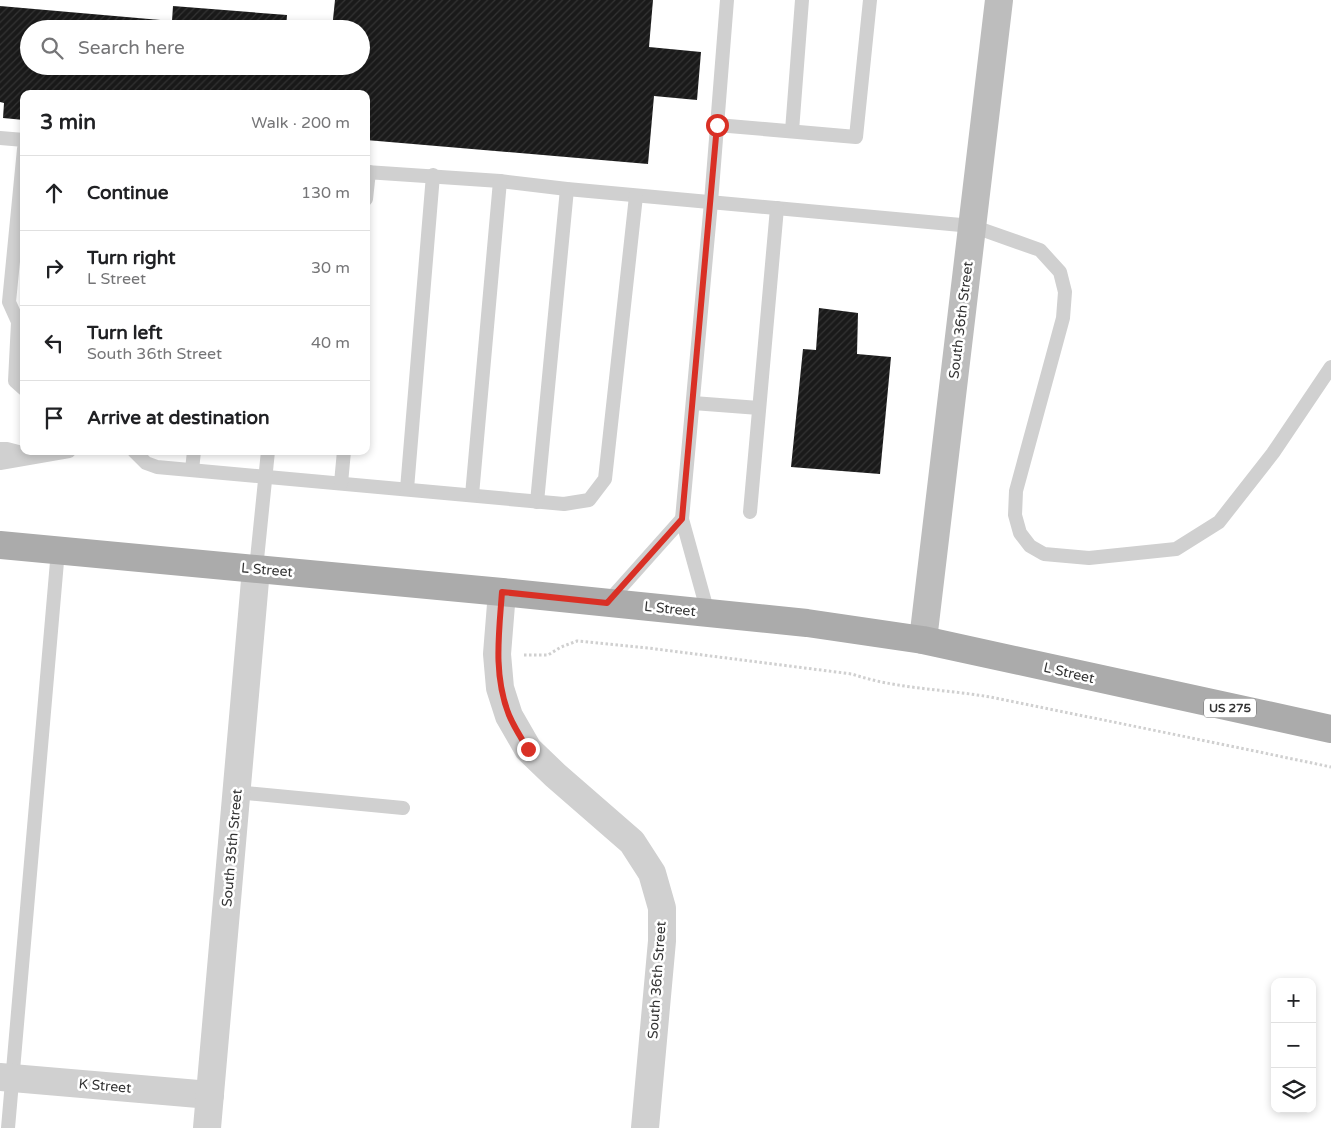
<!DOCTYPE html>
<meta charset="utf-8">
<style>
:root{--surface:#fff;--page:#f6f6f6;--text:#202124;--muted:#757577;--line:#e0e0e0}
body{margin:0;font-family:"Varela Round",sans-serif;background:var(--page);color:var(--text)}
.controls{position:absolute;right:15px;bottom:15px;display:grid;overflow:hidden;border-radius:10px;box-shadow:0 2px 8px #0003}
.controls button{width:45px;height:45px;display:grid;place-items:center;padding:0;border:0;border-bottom:1px solid var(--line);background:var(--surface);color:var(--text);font:25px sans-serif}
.stop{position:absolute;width:15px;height:15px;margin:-11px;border:4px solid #d93025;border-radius:50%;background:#fff}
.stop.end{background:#d93025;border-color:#fff;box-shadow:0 1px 5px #0008}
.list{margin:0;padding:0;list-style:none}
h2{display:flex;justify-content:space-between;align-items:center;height:65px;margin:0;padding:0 20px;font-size:21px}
h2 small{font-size:16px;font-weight:400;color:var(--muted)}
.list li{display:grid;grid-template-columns:32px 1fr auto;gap:15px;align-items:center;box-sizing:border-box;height:75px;padding:0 20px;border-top:1px solid var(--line)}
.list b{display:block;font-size:19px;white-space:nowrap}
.list p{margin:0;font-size:16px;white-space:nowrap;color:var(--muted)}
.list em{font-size:16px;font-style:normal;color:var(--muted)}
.icon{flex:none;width:28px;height:28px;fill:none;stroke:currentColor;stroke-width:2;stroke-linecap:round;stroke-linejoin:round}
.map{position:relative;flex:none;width:1331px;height:1128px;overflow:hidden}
.search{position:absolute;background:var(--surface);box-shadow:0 2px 8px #0003;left:20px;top:20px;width:350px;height:55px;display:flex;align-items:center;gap:12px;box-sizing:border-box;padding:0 18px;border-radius:28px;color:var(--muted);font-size:19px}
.panel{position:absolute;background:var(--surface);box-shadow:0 2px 8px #0003;left:20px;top:90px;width:350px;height:365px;border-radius:10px}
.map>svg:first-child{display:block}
.building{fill:url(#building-hatch)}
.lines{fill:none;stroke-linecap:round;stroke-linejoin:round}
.path{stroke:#d0d0d0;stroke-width:3;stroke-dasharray:2.5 2.5;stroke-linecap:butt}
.service{stroke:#d0d0d0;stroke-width:14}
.minor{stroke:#d0d0d0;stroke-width:28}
.tertiary{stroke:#d0d0d0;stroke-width:28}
.secondary{stroke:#bdbdbd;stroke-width:28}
.primary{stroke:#ababab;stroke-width:28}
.route{stroke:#d93025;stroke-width:6}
.labels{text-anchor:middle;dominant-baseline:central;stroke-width:5;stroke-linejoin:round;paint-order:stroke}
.shield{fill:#fff;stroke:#707070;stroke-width:1}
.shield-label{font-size:12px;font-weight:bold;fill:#333}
.street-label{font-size:14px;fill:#333;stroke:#fff}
</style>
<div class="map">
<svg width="1331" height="1128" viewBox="0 0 1331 1128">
<defs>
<pattern id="building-hatch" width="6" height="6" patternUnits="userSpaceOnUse" patternTransform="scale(1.25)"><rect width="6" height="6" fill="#1a1a1a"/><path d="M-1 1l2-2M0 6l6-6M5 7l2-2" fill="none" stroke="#333"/></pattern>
</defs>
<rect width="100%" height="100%" fill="#fff"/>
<!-- building -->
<g class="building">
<polygon points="335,0 653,0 649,47 701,52 697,100 654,96 648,164 366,140 366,94 24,94 24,120 3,118 4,103 0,102 0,6 172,21 173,6 287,15 286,29 29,29 29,66 361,66 361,29 332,29"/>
<polygon points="819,308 858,313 857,354 891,357 880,474 791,467 803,349 816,350"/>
</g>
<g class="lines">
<!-- path -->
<path class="path" d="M524,655H548L561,647L577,641L648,648L852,674C896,689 944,689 990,697C1104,720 1217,743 1331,767"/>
<!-- service -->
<g class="service">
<polyline points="717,125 856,137 870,0"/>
<polyline points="792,131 802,0"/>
<polyline points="0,138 24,140"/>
<polyline points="24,149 9,302 18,322 15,381 24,389"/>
<polyline points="366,172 500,181 567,189 972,226 1040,250 1060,272 1065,292 1063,318 1016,491 1015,515 1020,533 1030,546 1044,554 1089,558 1176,549 1219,522 1273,453 1331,367"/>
<polyline points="366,199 369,172"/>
<polyline points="693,403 759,408"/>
<polyline points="0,449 7,449 30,455"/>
<polyline points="134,451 146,463 157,467 564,504 589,500 605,479 636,196"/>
<polyline points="0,463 69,451"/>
<polyline points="192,470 194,451"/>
<polyline points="341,483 344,451"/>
<polyline points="407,489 433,175"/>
<polyline points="472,495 500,181"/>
<polyline points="537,502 567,189"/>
<polyline points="750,512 777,208"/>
<polyline points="682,519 711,202 727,0"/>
<polyline points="256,569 268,451"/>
<polyline points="607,603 682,519 708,613"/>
<polyline points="236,792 403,808"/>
<polyline points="8,1128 58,550"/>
</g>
<!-- minor -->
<g class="minor">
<polyline points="0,1077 210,1095"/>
<polyline points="207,1128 256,569"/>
</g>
<!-- tertiary -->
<polyline class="tertiary" points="502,592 497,654 500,688 509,716 528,749 555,775 632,842 652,873 662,908 662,941 645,1128"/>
<!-- secondary -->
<polyline class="secondary" points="923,640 999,0"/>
<!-- primary -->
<polyline class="primary" points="0,545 502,592 807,623 923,640 1331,729"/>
</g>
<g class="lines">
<!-- route -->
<path class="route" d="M528,749C521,738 514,727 509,715C493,675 499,633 502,592L607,603L682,519L717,125"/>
</g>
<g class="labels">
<!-- shield labels -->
<rect class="shield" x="1204" y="698.5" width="52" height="19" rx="4"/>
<g class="shield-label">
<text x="1230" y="708">US 275</text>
</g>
<!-- street labels -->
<g class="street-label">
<text transform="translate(961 320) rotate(-83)">South 36th Street</text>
<text transform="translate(267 570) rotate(5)">L Street</text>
<text transform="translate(670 609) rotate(6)">L Street</text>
<text transform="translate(1069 673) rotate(13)">L Street</text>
<text transform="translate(232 848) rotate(-85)">South 35th Street</text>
<text transform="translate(657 980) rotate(-86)">South 36th Street</text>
<text transform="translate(105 1086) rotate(5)">K Street</text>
</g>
</g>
</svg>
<div class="controls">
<button>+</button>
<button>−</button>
<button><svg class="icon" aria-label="layers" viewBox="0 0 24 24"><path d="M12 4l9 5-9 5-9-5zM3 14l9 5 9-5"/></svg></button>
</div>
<div class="stop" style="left:717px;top:125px"></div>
<div class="stop end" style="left:528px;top:749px"></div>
<div class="search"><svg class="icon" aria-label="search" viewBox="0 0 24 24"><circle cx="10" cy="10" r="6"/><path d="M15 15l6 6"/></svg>Search here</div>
<section class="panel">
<h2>3 min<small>Walk · 200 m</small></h2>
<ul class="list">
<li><svg class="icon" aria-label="ahead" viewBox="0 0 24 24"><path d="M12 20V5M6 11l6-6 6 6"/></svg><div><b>Continue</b></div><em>130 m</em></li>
<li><svg class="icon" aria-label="right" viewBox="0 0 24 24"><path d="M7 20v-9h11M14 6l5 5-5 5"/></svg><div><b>Turn right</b><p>L Street</p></div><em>30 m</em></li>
<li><svg class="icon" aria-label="left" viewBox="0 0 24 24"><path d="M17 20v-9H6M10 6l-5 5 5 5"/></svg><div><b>Turn left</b><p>South 36th Street</p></div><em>40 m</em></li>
<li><svg class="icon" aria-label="arrive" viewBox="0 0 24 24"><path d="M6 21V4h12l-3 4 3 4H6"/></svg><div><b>Arrive at destination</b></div></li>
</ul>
</section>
</div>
